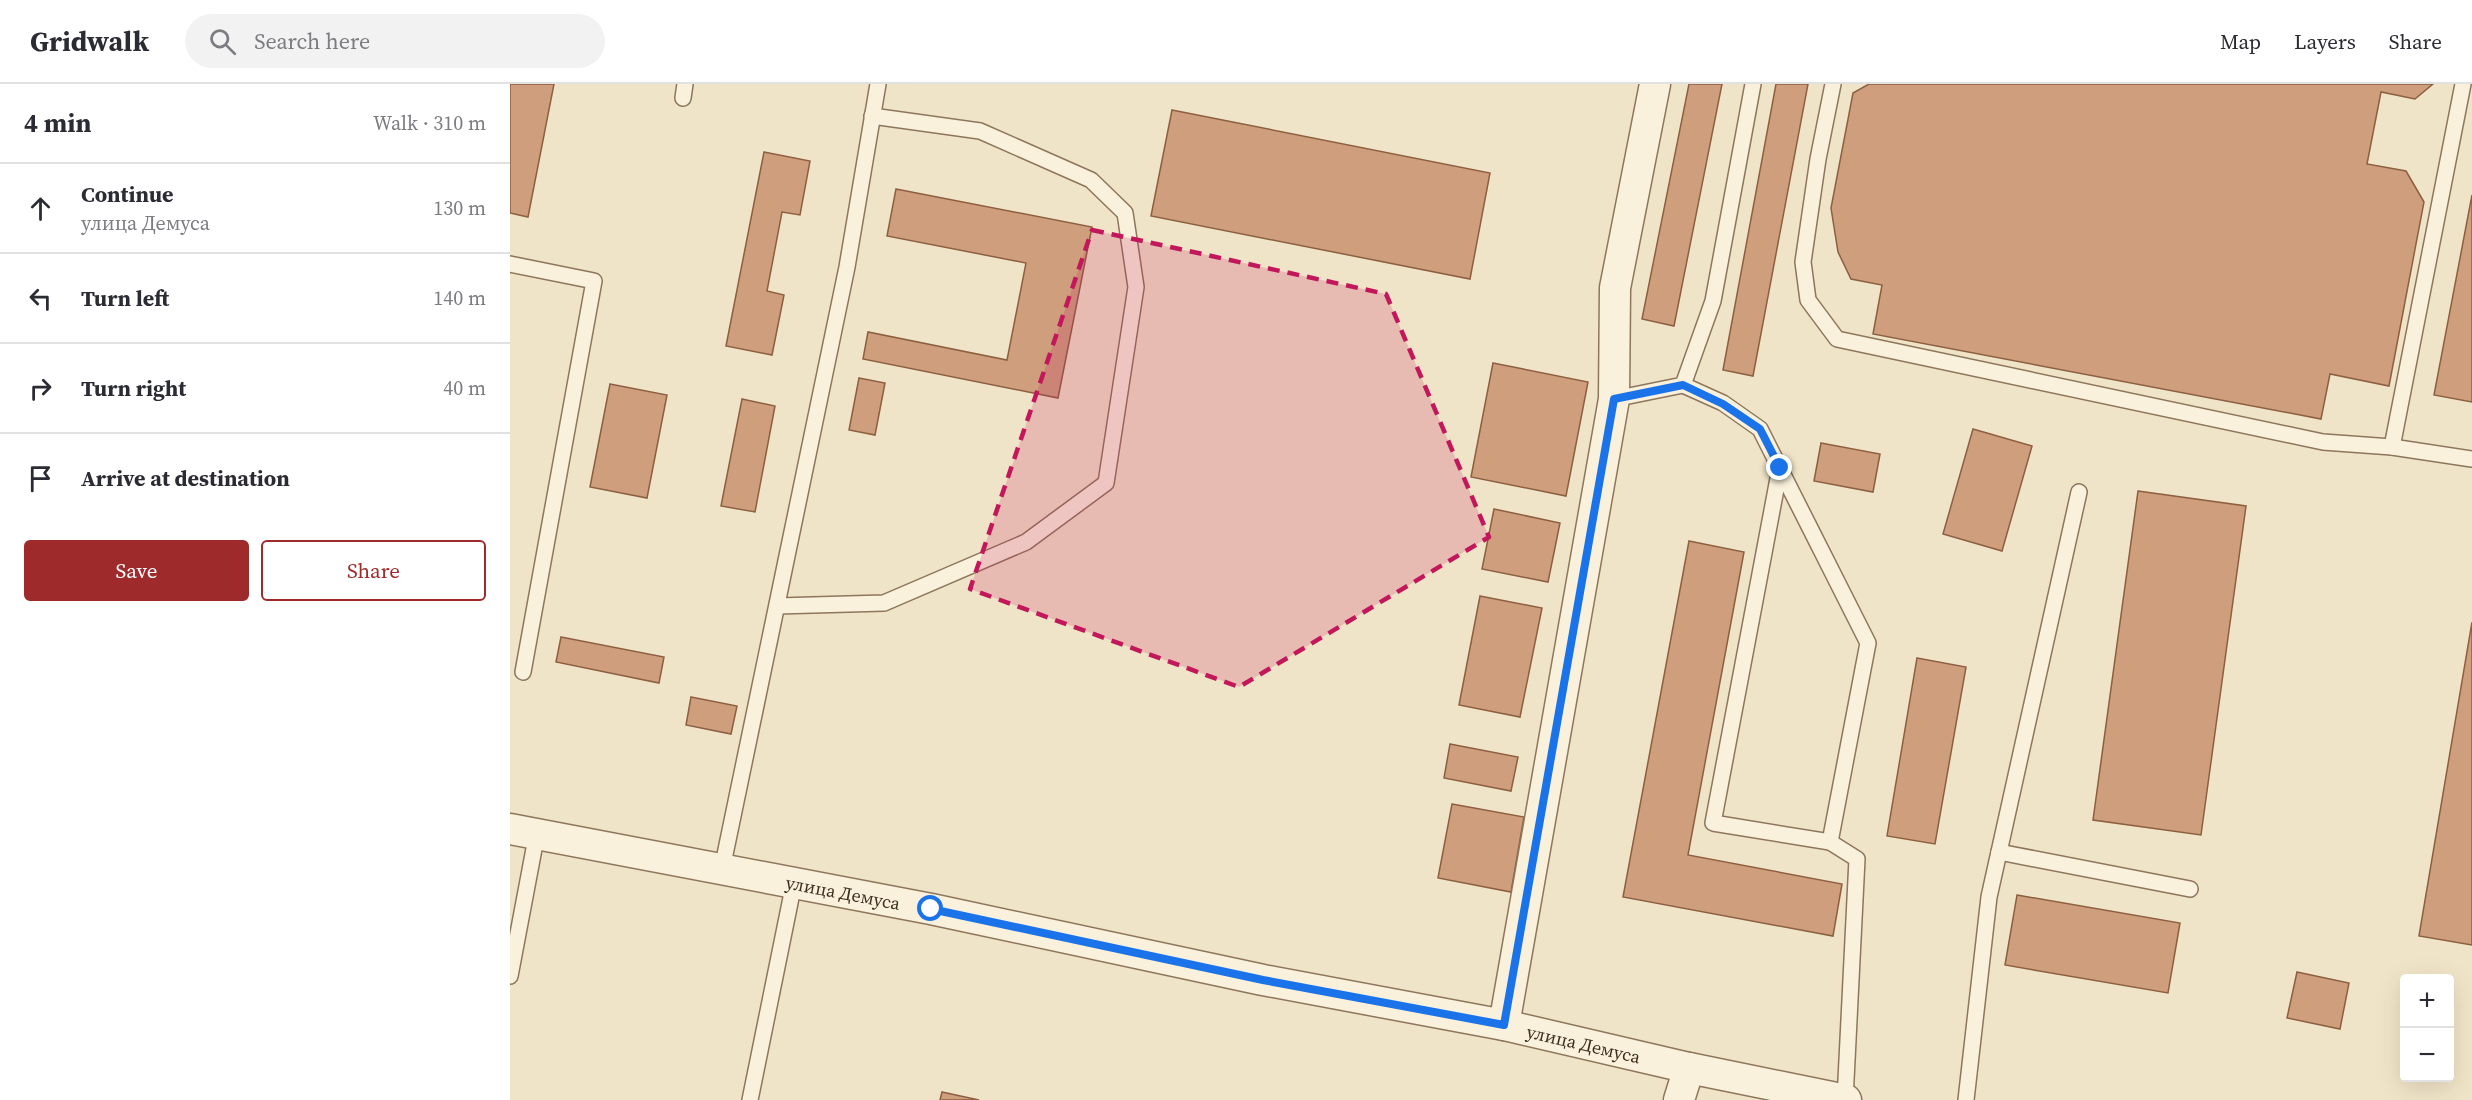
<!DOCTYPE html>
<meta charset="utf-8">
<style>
:root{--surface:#fff;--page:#f2f2f3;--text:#2b2b33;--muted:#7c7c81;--line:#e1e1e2;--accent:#9e2a2b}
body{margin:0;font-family:"Source Serif 4",serif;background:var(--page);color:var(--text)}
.controls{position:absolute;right:18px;bottom:18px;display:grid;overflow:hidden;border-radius:6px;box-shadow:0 6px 24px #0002}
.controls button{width:54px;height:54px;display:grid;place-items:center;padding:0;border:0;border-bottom:2px solid var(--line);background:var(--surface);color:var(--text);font:30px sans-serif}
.stop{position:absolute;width:18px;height:18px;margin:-14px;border:4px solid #1a73e8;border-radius:50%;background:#fff}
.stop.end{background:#1a73e8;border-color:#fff;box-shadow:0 2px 6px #0008}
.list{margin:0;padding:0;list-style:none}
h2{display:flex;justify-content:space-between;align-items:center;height:78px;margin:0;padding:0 24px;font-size:26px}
h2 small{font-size:20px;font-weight:400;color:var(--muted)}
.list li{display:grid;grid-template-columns:39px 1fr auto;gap:18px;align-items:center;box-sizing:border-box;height:90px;padding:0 24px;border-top:2px solid var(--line)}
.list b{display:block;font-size:22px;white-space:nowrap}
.list p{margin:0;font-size:20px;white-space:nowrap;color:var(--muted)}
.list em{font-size:20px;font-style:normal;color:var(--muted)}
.actions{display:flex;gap:12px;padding:18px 24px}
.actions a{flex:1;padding:14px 0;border:2px solid var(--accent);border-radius:6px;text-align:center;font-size:21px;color:var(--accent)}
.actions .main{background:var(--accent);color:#fff}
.icon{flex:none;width:33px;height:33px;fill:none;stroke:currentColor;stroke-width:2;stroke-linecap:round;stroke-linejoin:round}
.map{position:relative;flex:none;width:1962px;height:1016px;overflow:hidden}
header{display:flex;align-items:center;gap:36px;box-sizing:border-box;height:84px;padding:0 30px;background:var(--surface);border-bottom:2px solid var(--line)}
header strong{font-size:28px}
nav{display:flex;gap:33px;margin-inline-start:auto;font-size:21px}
.search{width:420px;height:54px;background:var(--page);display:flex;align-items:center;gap:15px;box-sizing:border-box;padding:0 21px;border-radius:33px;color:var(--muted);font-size:22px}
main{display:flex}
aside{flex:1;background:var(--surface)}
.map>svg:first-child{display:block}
.building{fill:#cf9f7d;stroke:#8d5f41;stroke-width:1.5}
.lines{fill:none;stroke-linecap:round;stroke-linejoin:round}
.service-casing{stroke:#8d765c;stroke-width:18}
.minor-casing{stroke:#8d765c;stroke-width:33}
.service{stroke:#faf1dc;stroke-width:15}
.minor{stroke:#faf1dc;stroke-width:30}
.route{stroke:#1a73e8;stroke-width:8}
.marked{fill:#c2185b;fill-opacity:0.2;stroke:#c2185b;stroke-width:4.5;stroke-dasharray:12 8;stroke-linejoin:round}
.labels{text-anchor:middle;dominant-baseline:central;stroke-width:4.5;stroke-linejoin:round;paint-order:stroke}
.street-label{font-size:18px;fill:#3d2e20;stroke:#f7eed8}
</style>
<header>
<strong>Gridwalk</strong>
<div class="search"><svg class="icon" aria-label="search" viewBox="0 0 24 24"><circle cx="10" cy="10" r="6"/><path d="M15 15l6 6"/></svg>Search here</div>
<nav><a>Map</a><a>Layers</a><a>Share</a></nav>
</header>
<main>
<aside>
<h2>4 min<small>Walk · 310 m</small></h2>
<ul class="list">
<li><svg class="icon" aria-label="ahead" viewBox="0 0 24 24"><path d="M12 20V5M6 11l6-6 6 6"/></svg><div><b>Continue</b><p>улица Демуса</p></div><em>130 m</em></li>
<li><svg class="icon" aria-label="left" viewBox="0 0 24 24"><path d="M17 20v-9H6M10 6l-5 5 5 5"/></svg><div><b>Turn left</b></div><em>140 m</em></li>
<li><svg class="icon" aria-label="right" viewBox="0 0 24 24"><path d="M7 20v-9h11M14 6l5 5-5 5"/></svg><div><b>Turn right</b></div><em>40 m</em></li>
<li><svg class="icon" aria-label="arrive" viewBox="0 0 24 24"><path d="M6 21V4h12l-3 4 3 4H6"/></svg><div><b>Arrive at destination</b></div></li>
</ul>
<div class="actions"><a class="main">Save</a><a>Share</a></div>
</aside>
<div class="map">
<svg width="1962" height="1016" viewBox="0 0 1962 1016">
<rect width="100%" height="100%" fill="#f0e4c8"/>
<!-- building -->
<g class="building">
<polygon points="0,0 44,0 18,133 0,129"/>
<polygon points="1179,0 1212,0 1164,242 1132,235"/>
<polygon points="1266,0 1298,0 1243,292 1213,286"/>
<polygon points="1359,0 1923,0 1905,15 1871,8 1857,80 1896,87 1914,118 1879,302 1820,290 1811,335 1363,250 1372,201 1341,195 1328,168 1321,124 1343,9"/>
<polygon points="662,26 980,89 960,195 641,132"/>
<polygon points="254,68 300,77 290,131 272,128 257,207 274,211 262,271 216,262"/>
<polygon points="386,105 582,143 548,314 353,275 358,248 497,276 516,179 377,152"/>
<polygon points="1962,111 1962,318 1924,311"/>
<polygon points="983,279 1078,298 1056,412 961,393"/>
<polygon points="349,294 375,299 365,351 339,346"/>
<polygon points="100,300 157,311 137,414 80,403"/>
<polygon points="232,315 265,322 245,428 211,422"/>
<polygon points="1463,345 1522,362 1492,467 1433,450"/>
<polygon points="1311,359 1370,370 1363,408 1304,397"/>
<polygon points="1628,407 1736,422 1691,751 1583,736"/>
<polygon points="984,425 1050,439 1038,498 972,485"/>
<polygon points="1179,457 1234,468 1178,771 1332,800 1323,852 1113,813"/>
<polygon points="970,512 1032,524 1010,633 949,621"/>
<polygon points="1962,538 1962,861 1909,852"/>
<polygon points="51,553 154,573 149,599 46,578"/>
<polygon points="1407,574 1456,583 1425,760 1377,752"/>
<polygon points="181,613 227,622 221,650 176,641"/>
<polygon points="940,660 1008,673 1001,707 934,694"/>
<polygon points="942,720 1014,733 1001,808 928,794"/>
<polygon points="1507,811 1670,839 1658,909 1495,881"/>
<polygon points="1787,888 1839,899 1830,945 1777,934"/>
<polygon points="432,1008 469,1016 430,1016"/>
</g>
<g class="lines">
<defs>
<g id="service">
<polyline points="1323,0 1308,75 1293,178 1298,216 1327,255 1813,358 1882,363 1962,375"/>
<polyline points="173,14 175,0"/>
<polyline points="0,180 84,197 13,588"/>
<polyline points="1173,301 1213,319 1250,345 1358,559 1320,758 1347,775 1335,1016"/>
<polyline points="1104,315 1173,301 1203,217 1243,0"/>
<polyline points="1882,363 1953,0"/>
<polyline points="1270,384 1203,739 1320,758"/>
<polyline points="267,522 374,519 516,458 596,399 626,203 615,129 581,96 470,47 362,32"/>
<polyline points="1489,768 1680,805"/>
<polyline points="212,785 337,183 368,0"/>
<polyline points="0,892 27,749"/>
<polyline points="240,1016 284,799"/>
<polyline points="1456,1016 1479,813 1569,408"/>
</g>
<g id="minor">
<path id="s1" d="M0,745L421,825L753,896L994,941L1179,984L1336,1016"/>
<polyline points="994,941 1104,315 1105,204 1145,0"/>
<polyline points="1169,1016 1179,984"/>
</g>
</defs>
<!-- service casing -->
<use href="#service" class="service-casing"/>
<!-- minor casing -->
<use href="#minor" class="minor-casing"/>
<!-- service -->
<use href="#service" class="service"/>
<!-- minor -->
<use href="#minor" class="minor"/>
</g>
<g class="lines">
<!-- route -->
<polyline class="route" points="421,825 753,896 994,941 1104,315 1173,301 1213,320 1250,345 1270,384"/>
</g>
<!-- marked area -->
<path class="marked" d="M582,146L876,210L979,453L729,603L460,505Z"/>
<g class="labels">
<!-- street labels -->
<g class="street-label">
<text stroke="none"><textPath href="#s1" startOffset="339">улица Демуса</textPath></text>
<text stroke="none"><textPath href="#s1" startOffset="1095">улица Демуса</textPath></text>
</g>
</g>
</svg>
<div class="controls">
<button>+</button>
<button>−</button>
</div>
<div class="stop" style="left:421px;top:825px"></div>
<div class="stop end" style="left:1270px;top:384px"></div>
</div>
</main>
